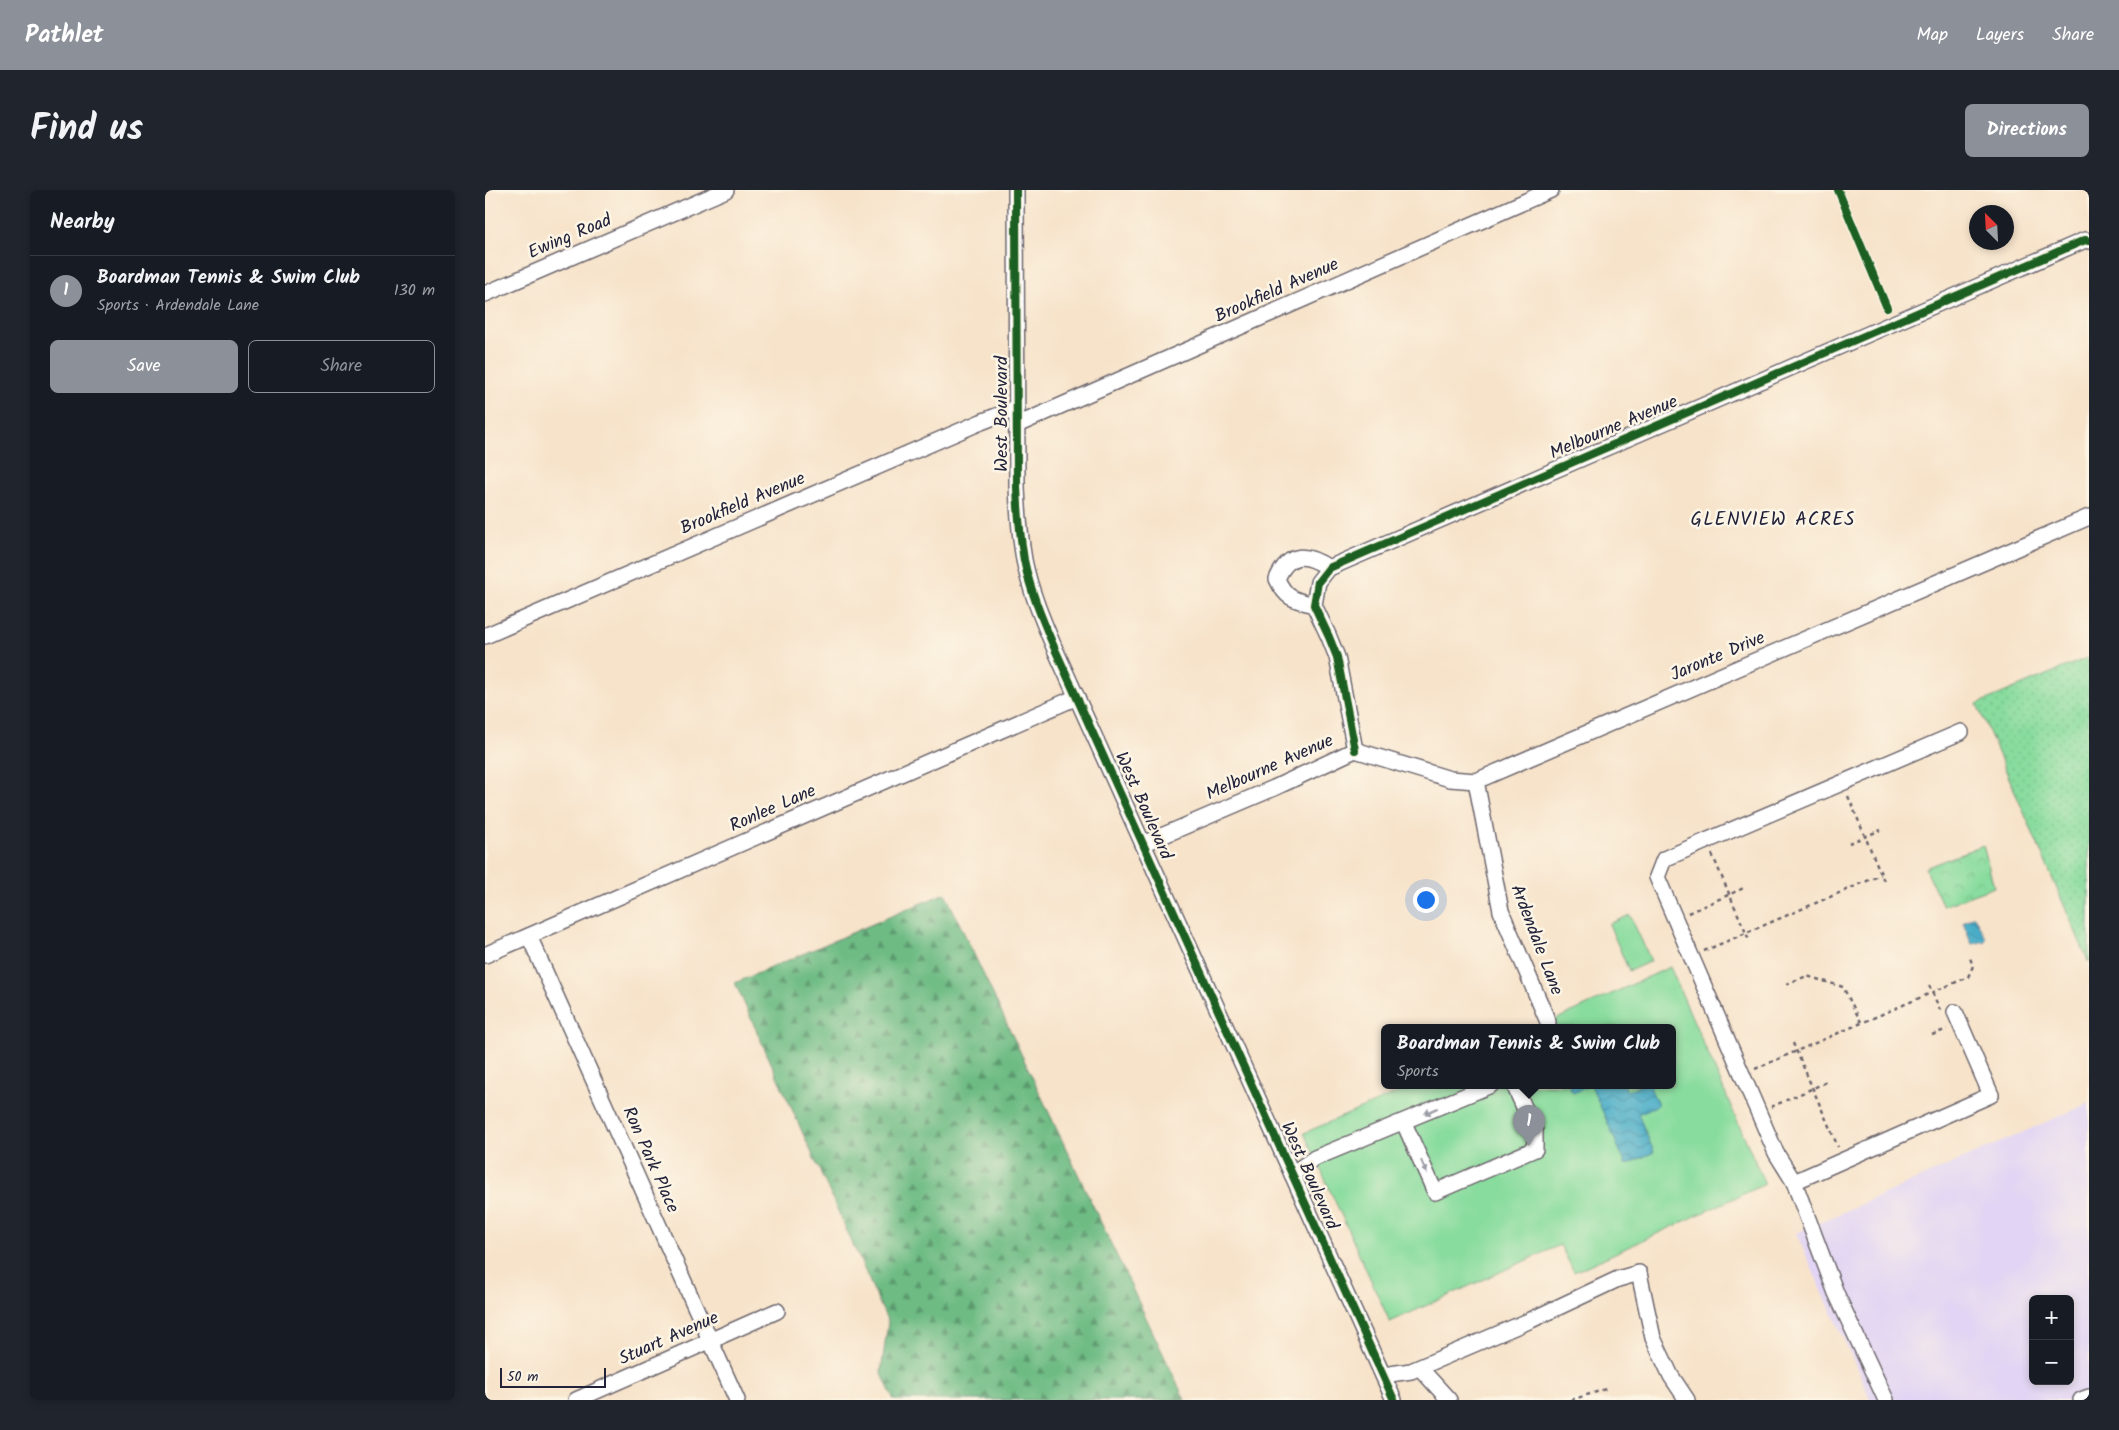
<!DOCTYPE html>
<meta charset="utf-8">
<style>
:root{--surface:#171b24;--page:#20242c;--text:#f1f3f6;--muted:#9ea1a6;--line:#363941;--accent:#8c9099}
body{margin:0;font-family:Kalam,sans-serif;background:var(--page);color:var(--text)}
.controls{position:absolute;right:15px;bottom:15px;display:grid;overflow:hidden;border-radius:8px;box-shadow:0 2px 8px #0003}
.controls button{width:45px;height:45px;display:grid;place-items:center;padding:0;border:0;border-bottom:1px solid var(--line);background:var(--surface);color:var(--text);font:25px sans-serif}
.compass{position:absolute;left:1484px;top:15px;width:45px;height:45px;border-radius:50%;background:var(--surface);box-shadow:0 2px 8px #0003;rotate:336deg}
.scale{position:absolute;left:15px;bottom:12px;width:106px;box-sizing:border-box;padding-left:5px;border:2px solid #22223b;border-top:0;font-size:14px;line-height:18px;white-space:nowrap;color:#22223b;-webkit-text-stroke:4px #fcf5e5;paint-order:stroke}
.you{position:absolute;left:940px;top:709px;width:18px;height:18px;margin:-12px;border:4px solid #fff;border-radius:50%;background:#1a73e8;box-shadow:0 0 0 8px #1a73e833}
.badge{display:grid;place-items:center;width:32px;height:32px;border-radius:50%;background:var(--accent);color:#fff;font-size:16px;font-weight:700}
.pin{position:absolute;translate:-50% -41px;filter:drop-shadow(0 1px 2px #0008)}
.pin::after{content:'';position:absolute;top:26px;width:18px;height:15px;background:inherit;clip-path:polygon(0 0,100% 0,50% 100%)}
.popup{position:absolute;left:896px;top:834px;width:295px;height:65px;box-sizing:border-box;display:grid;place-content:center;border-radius:8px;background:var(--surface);filter:drop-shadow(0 1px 4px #0005);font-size:16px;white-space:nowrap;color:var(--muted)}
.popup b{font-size:19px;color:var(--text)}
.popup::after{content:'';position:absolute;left:50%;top:100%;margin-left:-10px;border:10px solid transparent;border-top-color:var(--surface)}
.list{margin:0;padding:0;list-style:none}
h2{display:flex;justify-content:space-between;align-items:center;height:65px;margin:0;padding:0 20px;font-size:21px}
h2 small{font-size:16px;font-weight:400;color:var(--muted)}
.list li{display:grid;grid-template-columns:32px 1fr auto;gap:15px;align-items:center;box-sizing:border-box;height:70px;padding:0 20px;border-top:1px solid var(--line)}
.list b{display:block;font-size:19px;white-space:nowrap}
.list p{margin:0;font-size:16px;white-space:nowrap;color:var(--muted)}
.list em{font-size:16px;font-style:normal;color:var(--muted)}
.actions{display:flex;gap:10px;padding:15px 20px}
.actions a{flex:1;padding:11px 0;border:1px solid var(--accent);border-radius:8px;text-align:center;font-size:18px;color:var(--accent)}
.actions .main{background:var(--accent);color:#fff}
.map{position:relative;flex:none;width:1604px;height:1210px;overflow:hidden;border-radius:8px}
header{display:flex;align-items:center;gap:30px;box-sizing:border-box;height:70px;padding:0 25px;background:var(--accent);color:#fff}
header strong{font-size:24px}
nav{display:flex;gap:28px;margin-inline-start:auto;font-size:18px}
.intro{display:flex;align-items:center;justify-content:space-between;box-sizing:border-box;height:120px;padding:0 30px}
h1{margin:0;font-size:35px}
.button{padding:12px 22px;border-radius:8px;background:var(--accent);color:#fff;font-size:18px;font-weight:700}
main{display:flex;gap:30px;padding:0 30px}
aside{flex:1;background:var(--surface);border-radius:8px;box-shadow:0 2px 8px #0003}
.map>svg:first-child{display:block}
.built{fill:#e1d4f4;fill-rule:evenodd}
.grass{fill:url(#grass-dots);stroke:#557f6c}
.forest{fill:url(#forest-firs);stroke:#486f60}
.park{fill:url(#park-crowns);stroke:#557f6c}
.pitch{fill:#88dc9d;stroke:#557f6c}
.water{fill:url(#water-waves);stroke:#356882}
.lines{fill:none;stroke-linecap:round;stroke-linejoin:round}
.minor-casing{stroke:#6d666d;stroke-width:18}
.path{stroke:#6d666d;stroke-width:2.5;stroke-dasharray:4 4;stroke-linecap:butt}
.minor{stroke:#fff;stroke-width:15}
.cycleway-casing{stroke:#fcf5e5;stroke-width:11}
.cycleway{stroke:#1b5e20;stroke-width:8}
.oneway{fill:#9c9ca7}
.labels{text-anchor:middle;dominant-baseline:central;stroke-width:5;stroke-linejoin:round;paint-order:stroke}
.street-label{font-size:18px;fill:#22223b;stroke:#fcf5e5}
.neighbourhood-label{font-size:19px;letter-spacing:1px;fill:#22223b;stroke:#fcf5e5}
</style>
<header>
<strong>Pathlet</strong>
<nav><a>Map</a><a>Layers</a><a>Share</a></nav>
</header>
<div class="intro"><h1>Find us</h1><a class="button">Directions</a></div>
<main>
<aside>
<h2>Nearby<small></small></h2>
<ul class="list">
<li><span class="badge">1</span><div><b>Boardman Tennis &amp; Swim Club</b><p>Sports · Ardendale Lane</p></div><em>130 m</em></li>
</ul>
<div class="actions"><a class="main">Save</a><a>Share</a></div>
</aside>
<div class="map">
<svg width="1604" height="1210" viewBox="0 0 1604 1210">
<defs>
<pattern id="grass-dots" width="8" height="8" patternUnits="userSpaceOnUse" patternTransform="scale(1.25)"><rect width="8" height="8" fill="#88dc9d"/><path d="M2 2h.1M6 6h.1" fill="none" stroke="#75bc88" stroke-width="1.8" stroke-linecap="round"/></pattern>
<pattern id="forest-firs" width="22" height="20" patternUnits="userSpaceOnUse" patternTransform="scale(1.25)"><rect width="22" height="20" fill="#6ebc84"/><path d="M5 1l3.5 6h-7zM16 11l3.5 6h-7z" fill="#5a986d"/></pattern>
<pattern id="park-crowns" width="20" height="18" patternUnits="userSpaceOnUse" patternTransform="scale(1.25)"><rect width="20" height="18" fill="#88dc9d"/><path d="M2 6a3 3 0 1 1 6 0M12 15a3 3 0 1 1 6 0" fill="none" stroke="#75bc88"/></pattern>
<pattern id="water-waves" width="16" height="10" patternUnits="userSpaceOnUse" patternTransform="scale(1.25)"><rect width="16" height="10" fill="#48adc8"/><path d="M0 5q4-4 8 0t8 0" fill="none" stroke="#3c8ca4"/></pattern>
</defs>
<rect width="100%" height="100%" fill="#fcf5e5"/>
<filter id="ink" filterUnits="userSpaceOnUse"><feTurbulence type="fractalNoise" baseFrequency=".02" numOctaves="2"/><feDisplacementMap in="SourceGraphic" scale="10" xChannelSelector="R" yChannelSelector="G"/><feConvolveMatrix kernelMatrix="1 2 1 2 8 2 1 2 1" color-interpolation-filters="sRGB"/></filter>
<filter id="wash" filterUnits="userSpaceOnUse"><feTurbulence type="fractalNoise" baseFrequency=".0096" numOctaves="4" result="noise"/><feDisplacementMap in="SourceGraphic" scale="20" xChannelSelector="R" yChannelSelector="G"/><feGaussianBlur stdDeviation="1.12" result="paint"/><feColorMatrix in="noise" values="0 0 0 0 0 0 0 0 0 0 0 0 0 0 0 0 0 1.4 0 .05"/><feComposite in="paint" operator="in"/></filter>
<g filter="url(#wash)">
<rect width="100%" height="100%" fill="#f7e3ca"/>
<!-- built -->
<path class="built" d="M1604,913V1210H1386L1311,1043ZM1548,1109H1585V1191H1548Z"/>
<!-- grass -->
<polygon class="grass" points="1604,467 1604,773 1492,514"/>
<!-- forest -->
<polygon class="forest" points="460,703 700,1210 409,1210 396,1182 403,1132 250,793"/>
<!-- park -->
<polygon class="park" points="1498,655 1509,697 1458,716 1440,678"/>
<!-- pitch -->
<g class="pitch">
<polygon points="1145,725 1166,771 1144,781 1124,734"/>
<polygon points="1185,777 1280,994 1089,1082 1075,1055 905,1132 819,943 931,895 1188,895 1188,837 1059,837 1063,833"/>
</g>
<!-- water -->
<g class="water">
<polygon points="1489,726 1501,748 1500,751 1487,754 1478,732"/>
<polygon points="1084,895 1139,895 1142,901 1157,895 1164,895 1173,915 1153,924 1169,962 1141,975 1106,895 1088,903"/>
</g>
</g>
<g filter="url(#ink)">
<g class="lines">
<defs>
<g id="minor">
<path d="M531,0L532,297C533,321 535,346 539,370C545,400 557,429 569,457L909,1210"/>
<polyline points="0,104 241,0"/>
<polyline points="532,235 1066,0"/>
<path d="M829,415C809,410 801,409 792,389C804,361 821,363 844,378"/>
<polyline points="0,446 496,232 532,218"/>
<polyline points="870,560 852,467 844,447 829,415 833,392 844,378 1600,50 1604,51"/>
<polyline points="870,560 965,589 991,591 1604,327"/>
<polyline points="991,591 1016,721 1063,832"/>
<polyline points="658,654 789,598 870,560"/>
<polyline points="44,746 252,1210"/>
<polyline points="0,765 592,507"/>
<polyline points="919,933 950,1002 1050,959 1050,941 1029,895"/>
<polyline points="807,984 830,968 1006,895"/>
<polyline points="1309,992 1506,905 1470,822"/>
<polyline points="935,1178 964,1210"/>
<polyline points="898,1185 926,1181 1046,1130 1133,1089 1154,1083 1168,1148 1186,1186 1202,1210"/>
<polyline points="91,1210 292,1121"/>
<polyline points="1401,1210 1351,1103 1309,992 1291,963 1172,687 1179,669 1476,542"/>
<polyline points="1596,1210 1604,1207"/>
</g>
</defs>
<!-- minor casing -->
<use href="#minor" class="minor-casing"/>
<!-- path -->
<g class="path">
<polyline points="1363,606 1399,691"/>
<polyline points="1364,653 1396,640"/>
<polyline points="1227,664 1264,750"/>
<polyline points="1203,723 1261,697"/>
<polyline points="1219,761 1396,685"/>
<polyline points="1301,794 1322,786 1358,797 1376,832"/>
<polyline points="1444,795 1455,820"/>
<polyline points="1447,845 1462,839"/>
<polyline points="1308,853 1353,957"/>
<polyline points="1270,879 1483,787 1488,776 1484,765"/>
<polyline points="1286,917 1344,891"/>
<polyline points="1086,1210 1124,1198"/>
</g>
<!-- minor -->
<use href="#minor" class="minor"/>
<defs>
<g id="cycleway">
<path d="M531,0L532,297C533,321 535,346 539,370C545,400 557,429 569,457L909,1210"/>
<polyline points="1353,0 1402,118"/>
<polyline points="870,560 852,467 844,447 829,415 833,392 844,378 1600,50 1604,51"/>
</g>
</defs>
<!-- cycleway casing -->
<use href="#cycleway" class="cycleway-casing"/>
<!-- cycleway -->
<use href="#cycleway" class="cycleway"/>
</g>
<!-- one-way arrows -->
<defs><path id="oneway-solid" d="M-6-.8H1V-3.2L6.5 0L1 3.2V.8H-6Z" transform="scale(1.25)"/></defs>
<g class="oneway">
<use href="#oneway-solid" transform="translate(946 921) rotate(156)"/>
<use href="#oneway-solid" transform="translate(939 977) rotate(66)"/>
</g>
</g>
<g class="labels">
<!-- street labels -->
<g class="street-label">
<text transform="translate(85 47) rotate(-23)">Ewing Road</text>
<text transform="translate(792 101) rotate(-24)">Brookfield Avenue</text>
<text transform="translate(517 224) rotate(-90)">West Boulevard</text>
<text transform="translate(1129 238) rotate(-23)">Melbourne Avenue</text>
<text transform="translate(258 314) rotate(-23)">Brookfield Avenue</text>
<text transform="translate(1233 467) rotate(-23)">Jaronte Drive</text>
<text transform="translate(785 578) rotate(-24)">Melbourne Avenue</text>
<text transform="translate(658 616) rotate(66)">West Boulevard</text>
<text transform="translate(288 619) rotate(-24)">Ronlee Lane</text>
<text transform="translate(1051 750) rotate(69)">Ardendale Lane</text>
<text transform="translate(165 970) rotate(66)">Ron Park Place</text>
<text transform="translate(824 986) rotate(66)">West Boulevard</text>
<text transform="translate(184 1149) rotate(-24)">Stuart Avenue</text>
</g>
<!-- neighbourhood labels -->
<g class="neighbourhood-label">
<text x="1288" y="330">GLENVIEW ACRES</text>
</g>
</g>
</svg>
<div class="controls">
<button>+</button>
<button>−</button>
</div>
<svg class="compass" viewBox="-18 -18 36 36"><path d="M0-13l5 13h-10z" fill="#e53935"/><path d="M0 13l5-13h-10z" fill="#9ea1a6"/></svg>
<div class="scale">50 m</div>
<div class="you"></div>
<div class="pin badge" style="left:1044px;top:956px">1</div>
<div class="popup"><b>Boardman Tennis &amp; Swim Club</b>Sports</div>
</div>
</main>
